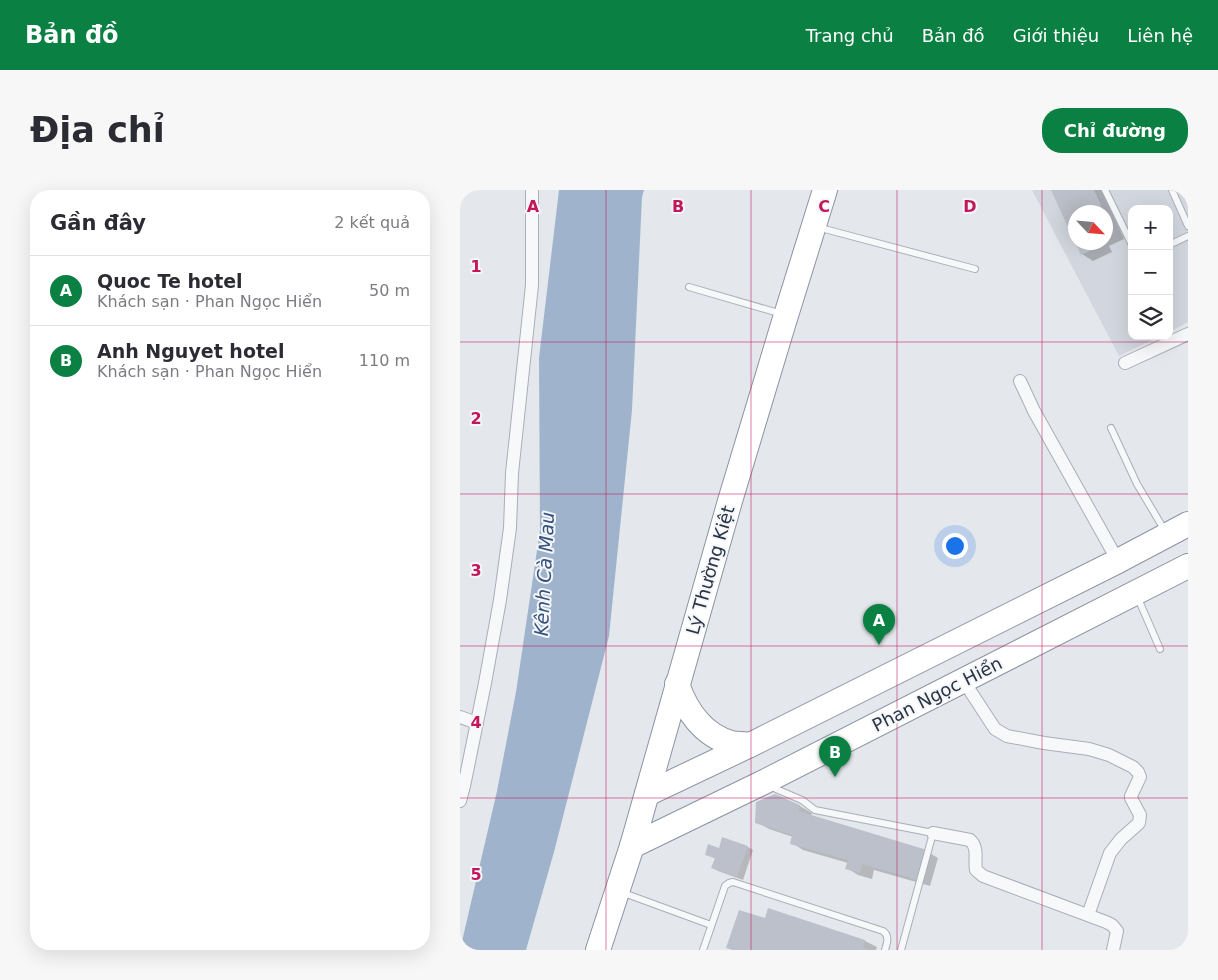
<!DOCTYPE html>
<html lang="vi">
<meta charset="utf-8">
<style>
:root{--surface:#fff;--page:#f7f7f7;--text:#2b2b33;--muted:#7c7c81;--line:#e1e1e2;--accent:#0b8043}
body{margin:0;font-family:"DejaVu Sans",sans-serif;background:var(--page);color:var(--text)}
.controls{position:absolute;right:15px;top:15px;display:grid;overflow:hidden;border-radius:10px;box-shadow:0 5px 20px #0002}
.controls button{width:45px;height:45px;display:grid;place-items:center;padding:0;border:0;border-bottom:1px solid var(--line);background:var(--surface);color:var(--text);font:25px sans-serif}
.compass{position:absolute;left:608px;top:15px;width:45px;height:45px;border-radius:50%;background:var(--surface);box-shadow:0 5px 20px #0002;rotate:116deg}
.you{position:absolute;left:494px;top:355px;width:18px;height:18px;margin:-12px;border:4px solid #fff;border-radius:50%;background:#1a73e8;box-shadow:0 0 0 8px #1a73e833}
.badge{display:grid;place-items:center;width:32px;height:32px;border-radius:50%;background:var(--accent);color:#fff;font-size:16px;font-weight:700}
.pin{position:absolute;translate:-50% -41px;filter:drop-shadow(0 1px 2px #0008)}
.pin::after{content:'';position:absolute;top:26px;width:18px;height:15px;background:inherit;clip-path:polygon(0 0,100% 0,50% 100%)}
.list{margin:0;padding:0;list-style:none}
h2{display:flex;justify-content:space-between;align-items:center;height:65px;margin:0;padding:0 20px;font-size:21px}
h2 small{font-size:16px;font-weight:400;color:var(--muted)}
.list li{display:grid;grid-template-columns:32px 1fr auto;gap:15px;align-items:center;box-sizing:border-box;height:70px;padding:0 20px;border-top:1px solid var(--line)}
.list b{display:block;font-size:19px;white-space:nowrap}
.list p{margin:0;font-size:16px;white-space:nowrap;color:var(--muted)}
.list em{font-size:16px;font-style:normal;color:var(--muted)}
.icon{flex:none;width:28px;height:28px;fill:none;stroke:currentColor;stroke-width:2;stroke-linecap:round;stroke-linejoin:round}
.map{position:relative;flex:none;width:728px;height:760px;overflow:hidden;border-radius:20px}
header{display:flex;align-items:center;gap:30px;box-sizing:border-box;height:70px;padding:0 25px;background:var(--accent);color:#fff}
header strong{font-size:24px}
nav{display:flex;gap:28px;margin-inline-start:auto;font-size:18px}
.intro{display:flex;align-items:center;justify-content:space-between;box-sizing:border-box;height:120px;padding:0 30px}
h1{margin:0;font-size:35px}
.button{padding:12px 22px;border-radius:20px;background:var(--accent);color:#fff;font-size:18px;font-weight:700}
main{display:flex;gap:30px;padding:0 30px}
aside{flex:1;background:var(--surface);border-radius:20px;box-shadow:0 5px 20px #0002}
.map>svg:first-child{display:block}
.built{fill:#d2d6de;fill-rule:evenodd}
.water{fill:#9fb4cc}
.shadow{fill:#0003}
.building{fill:#bbc0ca}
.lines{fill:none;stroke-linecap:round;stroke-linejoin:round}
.lane-casing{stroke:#a9aeb7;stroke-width:8}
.street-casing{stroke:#a9aeb7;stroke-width:14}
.highway-casing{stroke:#8b94a3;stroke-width:26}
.lane{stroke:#f7f8fa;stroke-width:6}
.street{stroke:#f7f8fa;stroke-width:12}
.highway{stroke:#fff;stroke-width:24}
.grid{fill:none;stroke:#c2185b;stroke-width:1;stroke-opacity:0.55}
.labels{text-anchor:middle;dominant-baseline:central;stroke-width:4;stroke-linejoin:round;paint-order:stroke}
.street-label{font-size:18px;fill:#2b3445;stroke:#f4f6f9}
.water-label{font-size:19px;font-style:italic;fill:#34527a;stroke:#f4f6f9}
.grid-label{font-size:16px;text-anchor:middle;font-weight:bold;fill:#c2185b;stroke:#f4f6f9;stroke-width:4;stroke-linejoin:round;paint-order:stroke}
</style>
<header>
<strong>Bản đồ</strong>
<nav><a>Trang chủ</a><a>Bản đồ</a><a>Giới thiệu</a><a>Liên hệ</a></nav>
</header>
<div class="intro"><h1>Địa chỉ</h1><a class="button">Chỉ đường</a></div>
<main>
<aside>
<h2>Gần đây<small>2 kết quả</small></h2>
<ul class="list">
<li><span class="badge">A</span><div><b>Quoc Te hotel</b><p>Khách sạn · Phan Ngọc Hiển</p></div><em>50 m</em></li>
<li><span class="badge">B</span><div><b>Anh Nguyet hotel</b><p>Khách sạn · Phan Ngọc Hiển</p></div><em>110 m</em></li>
</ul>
</aside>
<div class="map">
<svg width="728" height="760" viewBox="0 0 728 760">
<rect width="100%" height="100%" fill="#e4e7ec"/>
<!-- built -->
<path class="built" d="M572,0H728V132L709,142V19H672V146H700L659,166ZM616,22H646V52H616Z"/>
<!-- water -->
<polygon class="water" points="99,0 184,0 182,7 172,220 149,446 94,662 66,760 0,760 37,601 56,502 80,340 79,168"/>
<!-- shadow -->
<g class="shadow">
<polygon points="592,0 642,0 664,49 649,56 652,62 633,71 622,64 616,52 646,52 646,22 616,22"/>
<polygon points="315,605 340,616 352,623 351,626 466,661 478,668 470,696 414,680 412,689 398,685 387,678 388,673 343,660 332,653 333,647 309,639 297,632"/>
<polygon points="288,657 293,660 283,690 258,681 253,678 256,669 246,664 259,659"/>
<polygon points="309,719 405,751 417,757 416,760 273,760 268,757 306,729"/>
</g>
<!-- building -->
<g class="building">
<polygon points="591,0 634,0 644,22 616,22 616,52 640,52 641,56 621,65"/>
<polygon points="646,26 653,42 646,45"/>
<polygon points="315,604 340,615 338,621 467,660 458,690 402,674 400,683 385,679 388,670 330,654 332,645 295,633 296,612"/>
<polygon points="262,647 288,656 277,687 251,678 255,668 245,665 248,654 259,658"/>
<polygon points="308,718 405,750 403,757 409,760 273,760 266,758 279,720 305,728"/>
</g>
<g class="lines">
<defs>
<g id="lane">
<polyline points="645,0 672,55"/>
<polyline points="712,0 728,36"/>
<polyline points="357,37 515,79"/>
<polyline points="709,55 728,46"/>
<polyline points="229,97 322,124"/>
<polyline points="651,238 677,294 705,341"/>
<polyline points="677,406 700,459"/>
<polyline points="309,596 342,610 355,620 473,643 441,760"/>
<polyline points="161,702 251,735"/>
<path d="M243,760L265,696L269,693L273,692L423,741C430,746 427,753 425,760"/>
</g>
<g id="street">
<polyline points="665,173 728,144"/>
<polyline points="560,191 574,221 658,371"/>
<polyline points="503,490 535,539 547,546 584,553 629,559 649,565 673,577 678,582 680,587 671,606 671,608 680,625 679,633 661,649 650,663 628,725"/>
<polyline points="0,527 17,533"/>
<polyline points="0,611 4,596 25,493 40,410 50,338 52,283 72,95 72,0"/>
<path d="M473,643L510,650C519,658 514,670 516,680L523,686L646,732L652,735L657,741L653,760"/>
</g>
<g id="highway">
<path d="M217,494C226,520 243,545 271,553C277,554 284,554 290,555"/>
<polyline points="187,604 290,555 658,371 728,334"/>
<polyline points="172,656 302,593 728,376"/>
<polyline points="138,760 172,656 270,311 323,135 365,0"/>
</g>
</defs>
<!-- lane casing -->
<use href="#lane" class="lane-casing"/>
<!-- street casing -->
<use href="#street" class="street-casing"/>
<!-- highway casing -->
<use href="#highway" class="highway-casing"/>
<!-- lane -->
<use href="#lane" class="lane"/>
<!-- street -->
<use href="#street" class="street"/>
<!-- highway -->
<use href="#highway" class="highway"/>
</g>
<!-- grid -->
<path class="grid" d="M146,0V760M291,0V760M437,0V760M582,0V760M0,152H728M0,304H728M0,456H728M0,608H728"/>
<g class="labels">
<!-- street labels -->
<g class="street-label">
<text transform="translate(250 380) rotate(-74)">Lý Thường Kiệt</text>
<text transform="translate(477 504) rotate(-27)">Phan Ngọc Hiển</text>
</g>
<!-- water labels -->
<g class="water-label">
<text transform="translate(84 384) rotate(-87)">Kênh Cà Mau</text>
</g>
</g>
<g class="grid-label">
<text x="73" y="22">A</text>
<text x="218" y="22">B</text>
<text x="364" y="22">C</text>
<text x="510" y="22">D</text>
<text x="16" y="82">1</text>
<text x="16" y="234">2</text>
<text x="16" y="386">3</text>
<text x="16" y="538">4</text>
<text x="16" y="690">5</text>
</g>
</svg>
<div class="controls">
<button>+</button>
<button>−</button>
<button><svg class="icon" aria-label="layers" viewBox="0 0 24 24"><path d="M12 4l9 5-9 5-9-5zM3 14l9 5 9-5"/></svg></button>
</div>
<svg class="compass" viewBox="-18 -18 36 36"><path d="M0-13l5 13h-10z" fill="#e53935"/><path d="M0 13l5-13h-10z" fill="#7c7c81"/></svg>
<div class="you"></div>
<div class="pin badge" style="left:419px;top:455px">A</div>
<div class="pin badge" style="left:375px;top:587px">B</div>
</div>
</main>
